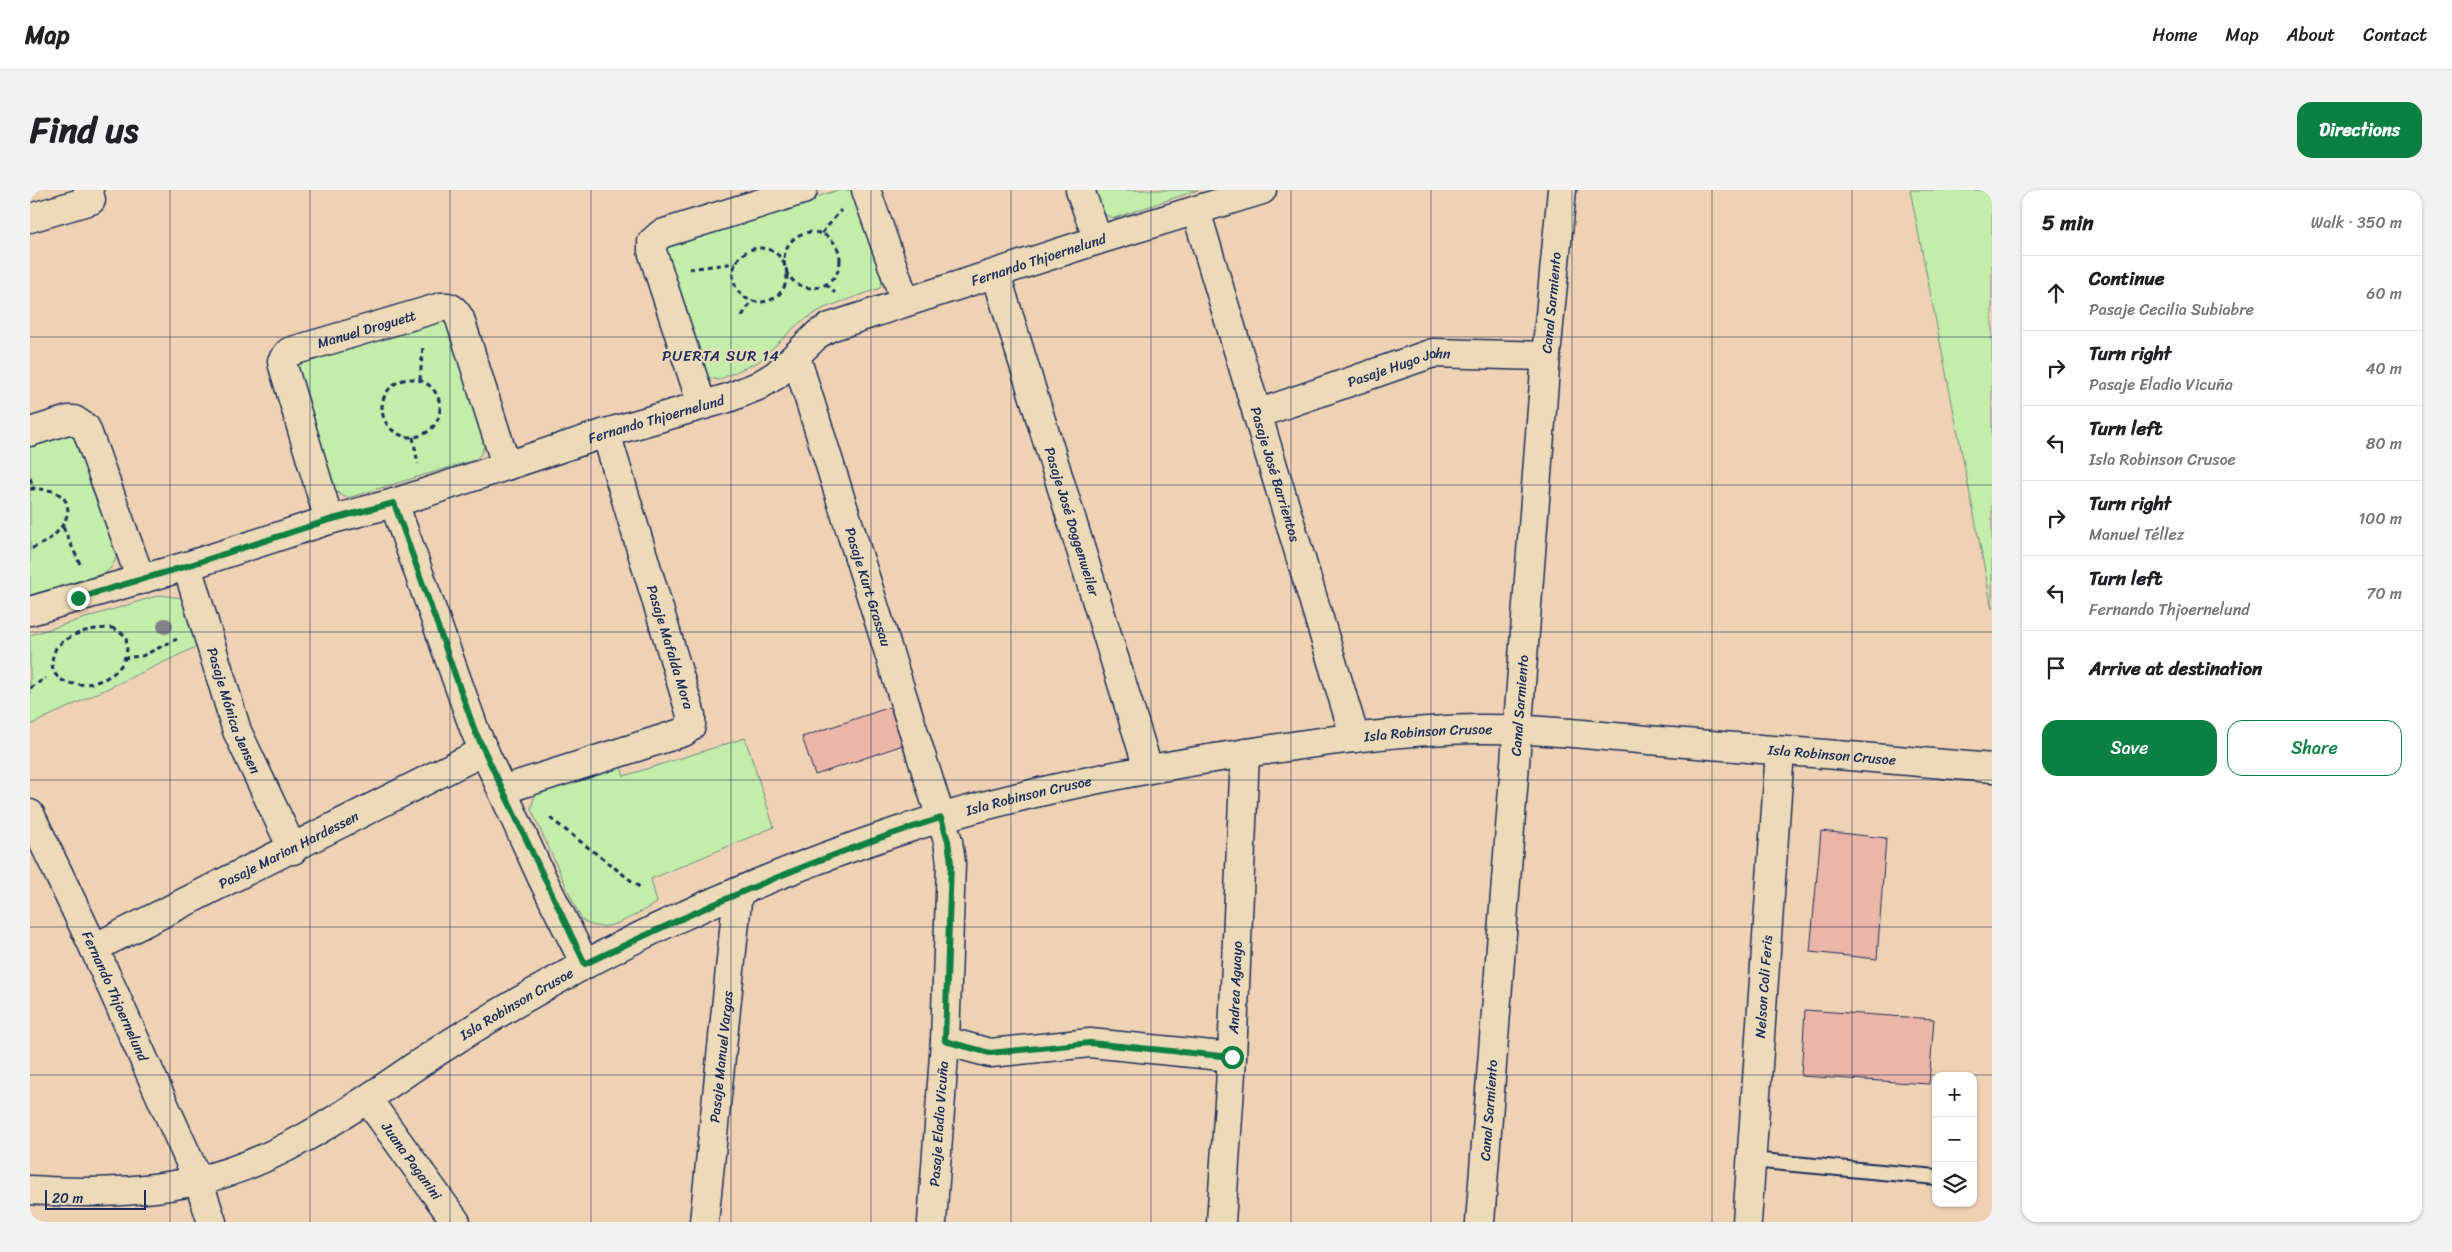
<!DOCTYPE html>
<meta charset="utf-8">
<style>
:root{--surface:#fff;--page:#f2f2f2;--text:#202124;--muted:#757577;--line:#e0e0e0;--accent:#0b8043}
body{margin:0;font-family:Sriracha,sans-serif;background:var(--page);color:var(--text)}
.controls{position:absolute;right:15px;bottom:15px;display:grid;overflow:hidden;border-radius:10px;box-shadow:0 1px 4px #0004}
.controls button{width:45px;height:45px;display:grid;place-items:center;padding:0;border:0;border-bottom:1px solid var(--line);background:var(--surface);color:var(--text);font:25px sans-serif}
.scale{position:absolute;left:15px;bottom:12px;width:101px;box-sizing:border-box;padding-left:5px;border:2px solid #1b2f5e;border-top:0;font-size:14px;line-height:18px;white-space:nowrap;color:#1b2f5e;-webkit-text-stroke:4px #eddab8;paint-order:stroke}
.stop{position:absolute;width:15px;height:15px;margin:-11px;border:4px solid #0b8043;border-radius:50%;background:#fff}
.stop.end{background:#0b8043;border-color:#fff;box-shadow:0 1px 5px #0008}
.list{margin:0;padding:0;list-style:none}
h2{display:flex;justify-content:space-between;align-items:center;height:65px;margin:0;padding:0 20px;font-size:21px}
h2 small{font-size:16px;font-weight:400;color:var(--muted)}
.list li{display:grid;grid-template-columns:32px 1fr auto;gap:15px;align-items:center;box-sizing:border-box;height:75px;padding:0 20px;border-top:1px solid var(--line)}
.list b{display:block;font-size:19px;white-space:nowrap}
.list p{margin:0;font-size:16px;white-space:nowrap;color:var(--muted)}
.list em{font-size:16px;font-style:normal;color:var(--muted)}
.actions{display:flex;gap:10px;padding:15px 20px}
.actions a{flex:1;padding:11px 0;border:1px solid var(--accent);border-radius:15px;text-align:center;font-size:18px;color:var(--accent)}
.actions .main{background:var(--accent);color:#fff}
.icon{flex:none;width:28px;height:28px;fill:none;stroke:currentColor;stroke-width:2;stroke-linecap:round;stroke-linejoin:round}
.map{position:relative;flex:none;width:1962px;height:1032px;overflow:hidden;border-radius:15px}
header{display:flex;align-items:center;gap:30px;box-sizing:border-box;height:70px;padding:0 25px;background:var(--surface);border-bottom:1px solid var(--line)}
header strong{font-size:24px}
nav{display:flex;gap:28px;margin-inline-start:auto;font-size:18px}
.intro{display:flex;align-items:center;justify-content:space-between;box-sizing:border-box;height:120px;padding:0 30px}
h1{margin:0;font-size:35px}
.button{padding:12px 22px;border-radius:15px;background:var(--accent);color:#fff;font-size:18px;font-weight:700}
main{display:flex;gap:30px;padding:0 30px}
aside{flex:1;background:var(--surface);border-radius:15px;box-shadow:0 1px 4px #0004}
.map>svg:first-child{display:block}
.green{fill:#c3eda9;stroke:#6f8e84}
.building{fill:#ebb5a8;stroke:#1b2f5e}
.lines{fill:none;stroke-linecap:round;stroke-linejoin:round}
.lane-casing{stroke:#1b2f5e;stroke-width:18}
.street-casing{stroke:#1b2f5e;stroke-width:31}
.secondary-casing{stroke:#1b2f5e;stroke-width:31}
.path{stroke:#1b2f5e;stroke-width:3;stroke-dasharray:5 4;stroke-linecap:butt}
.lane{stroke:#eddab8;stroke-width:14}
.street{stroke:#eddab8;stroke-width:28}
.secondary{stroke:#eddab8;stroke-width:28}
.tree{fill:#848289}
.route{stroke:#0b8043;stroke-width:6}
.grid{fill:none;stroke:#1b2f5e;stroke-width:1;stroke-opacity:0.55}
.labels{text-anchor:middle;dominant-baseline:central;stroke-width:4;stroke-linejoin:round;paint-order:stroke}
.street-label{font-size:14px;fill:#1b2f5e;stroke:#eddab8}
.neighbourhood-label{font-size:15px;letter-spacing:1px;fill:#1b2f5e;stroke:#eddab8}
</style>
<header>
<strong>Map</strong>
<nav><a>Home</a><a>Map</a><a>About</a><a>Contact</a></nav>
</header>
<div class="intro"><h1>Find us</h1><a class="button">Directions</a></div>
<main>
<div class="map">
<svg width="1962" height="1032" viewBox="0 0 1962 1032">
<rect width="100%" height="100%" fill="#efd1b4"/>
<filter id="ink" filterUnits="userSpaceOnUse"><feTurbulence type="fractalNoise" baseFrequency=".02" numOctaves="2"/><feDisplacementMap in="SourceGraphic" scale="10" xChannelSelector="R" yChannelSelector="G"/><feConvolveMatrix kernelMatrix="1 2 1 2 8 2 1 2 1" color-interpolation-filters="sRGB"/></filter>
<g filter="url(#ink)">
<!-- green -->
<g class="green">
<polygon points="808,0 823,0 854,85 850,98 794,118 769,133 728,172 688,190 675,186 635,59 638,55"/>
<path d="M1061,0H1168L1084,28C1070,26 1066,12 1061,0Z"/>
<polygon points="1880,0 1962,0 1962,419 1951,360"/>
<polygon points="412,127 423,135 456,252 451,264 444,270 321,307 314,307 304,300 264,185 268,171"/>
<path d="M40,242L44,245L87,362C86,370 82,379 75,383L0,405V251Z"/>
<polygon points="130,405 152,408 168,456 0,535 0,445"/>
<path d="M715,548L744,637L621,689L627,713C604,724 574,749 551,729L501,619L506,601L590,574L594,586Z"/>
</g>
<!-- building -->
<g class="building">
<polygon points="860,517 873,555 785,585 772,547"/>
<polygon points="1791,641 1856,648 1847,769 1780,762"/>
<polygon points="1775,820 1904,829 1899,894 1771,886"/>
</g>
<g class="lines">
<defs>
<polyline id="lane" points="1721,970 1906,987"/>
<g id="street">
<polyline points="836,0 875,111"/>
<polyline points="1050,0 1068,50"/>
<path id="s1" d="M1166,21L1325,548"/>
<polyline points="0,28 61,10 58,0"/>
<path id="s2" d="M966,84L1118,578"/>
<path id="s3" d="M766,167L918,651L921,673L915,851L902,1032"/>
<polyline points="672,215 622,61 622,52 631,44 773,0"/>
<path id="s4" d="M1227,224L1403,163L1516,166"/>
<polyline points="0,242 38,230 44,230 56,238 111,390"/>
<polyline points="364,313 445,541 512,688 555,774"/>
<path id="s5" d="M299,330L253,176L252,171L259,162L411,117C421,116 425,119 430,129L476,275"/>
<path id="s6" d="M157,376L207,541L263,660"/>
<path id="s7" d="M0,421L157,376L299,330L364,313L576,243L698,208L728,196L746,185L788,144L800,137L1068,50L1232,0"/>
<polyline points="472,600 654,542 661,536 661,525 576,243"/>
<path id="s8" d="M0,624L64,758L168,990L182,1032"/>
<path id="s9" d="M64,758L454,561"/>
<polyline points="915,851 960,863 1060,853 1202,867"/>
<path id="s10" d="M338,910L426,1032"/>
<path id="s11" d="M674,1032L708,702"/>
<path id="s12" d="M1191,1032L1202,867L1215,563"/>
<path id="s13" d="M1450,1032L1516,166L1532,0"/>
<path id="s14" d="M1717,1032L1750,561"/>
</g>
<g id="secondary">
<path id="s15" d="M0,1000C55,1004 111,1003 165,991C246,974 317,923 384,877C427,848 471,821 516,796C627,733 746,682 866,642C984,603 1107,579 1230,561C1301,550 1374,540 1446,539C1511,538 1577,547 1642,552C1749,560 1855,569 1962,578"/>
</g>
</defs>
<!-- lane casing -->
<use href="#lane" class="lane-casing"/>
<!-- street casing -->
<use href="#street" class="street-casing"/>
<!-- secondary casing -->
<use href="#secondary" class="secondary-casing"/>
<!-- path -->
<g class="path">
<circle cx="782" cy="70" r="28"/>
<polyline points="792,43 811,20"/>
<circle cx="730" cy="85" r="27"/>
<polyline points="659,79 706,73"/>
<polyline points="796,94 805,103"/>
<polyline points="712,126 722,110"/>
<circle cx="381" cy="218" r="29"/>
<polyline points="390,190 393,156"/>
<polyline points="383,247 388,274"/>
<polyline points="0,288 4,299"/>
<path d="M0,299C58,296 42,345 0,359"/>
<polyline points="33,337 50,374"/>
<path d="M82,438L95,445C113,502 0,514 26,458C41,442 62,438 82,438Z"/>
<polyline points="93,468 112,466 147,449"/>
<polyline points="0,498 16,488"/>
<polyline points="520,628 612,699"/>
</g>
<!-- lane -->
<use href="#lane" class="lane"/>
<!-- street -->
<use href="#street" class="street"/>
<!-- secondary -->
<use href="#secondary" class="secondary"/>
</g>
<!-- trees -->
<circle class="tree" cx="135" cy="436" r="8"/>
</g>
<g class="lines" filter="url(#ink)">
<!-- route -->
<path class="route" d="M48,408L157,376L299,330L364,313L445,541L555,774C671,718 788,666 911,628L918,651L921,673L915,851L960,863L1060,853L1202,867"/>
</g>
<!-- grid -->
<path class="grid" d="M140,0V1032M280,0V1032M420,0V1032M561,0V1032M701,0V1032M841,0V1032M981,0V1032M1121,0V1032M1261,0V1032M1401,0V1032M1542,0V1032M1682,0V1032M1822,0V1032M0,147H1962M0,295H1962M0,442H1962M0,590H1962M0,737H1962M0,885H1962"/>
<g class="labels">
<!-- street labels -->
<g class="street-label">
<text stroke="none"><textPath href="#s7" startOffset="1075">Fernando Thjoernelund</textPath></text>
<text stroke="none"><textPath href="#s13" startOffset="922">Canal Sarmiento</textPath></text>
<text stroke="none"><textPath href="#s5" startOffset="258">Manuel Droguett</textPath></text>
<text stroke="none"><textPath href="#s4" startOffset="150">Pasaje Hugo John</textPath></text>
<text stroke="none"><textPath href="#s7" startOffset="655">Fernando Thjoernelund</textPath></text>
<text stroke="none"><textPath href="#s1" startOffset="275">Pasaje José Barrientos</textPath></text>
<text stroke="none"><textPath href="#s2" startOffset="259">Pasaje José Doggenweiler</textPath></text>
<text stroke="none"><textPath href="#s3" startOffset="241">Pasaje Kurt Grassau</textPath></text>
<text transform="translate(640 457) rotate(73)">Pasaje Mafalda Mora</text>
<text stroke="none"><textPath href="#s13" startOffset="518">Canal Sarmiento</textPath></text>
<text stroke="none"><textPath href="#s6" startOffset="152">Pasaje Mónica Jensen</textPath></text>
<text stroke="none"><textPath href="#s15" startOffset="1495">Isla Robinson Crusoe</textPath></text>
<text stroke="none"><textPath href="#s15" startOffset="1900">Isla Robinson Crusoe</textPath></text>
<text stroke="none"><textPath href="#s15" startOffset="1090">Isla Robinson Crusoe</textPath></text>
<text stroke="none"><textPath href="#s9" startOffset="218">Pasaje Marion Hardessen</textPath></text>
<text stroke="none"><textPath href="#s14" startOffset="236">Nelson Coli Feris</textPath></text>
<text stroke="none"><textPath href="#s12" startOffset="235">Andrea Aguayo</textPath></text>
<text stroke="none"><textPath href="#s8" startOffset="201">Fernando Thjoernelund</textPath></text>
<text stroke="none"><textPath href="#s15" startOffset="535">Isla Robinson Crusoe</textPath></text>
<text stroke="none"><textPath href="#s11" startOffset="166">Pasaje Manuel Vargas</textPath></text>
<text stroke="none"><textPath href="#s13" startOffset="112">Canal Sarmiento</textPath></text>
<text transform="translate(909 934) rotate(-86)">Pasaje Eladio Vicuña</text>
<text stroke="none"><textPath href="#s10" startOffset="75">Juana Paganini</textPath></text>
</g>
<!-- neighbourhood labels -->
<g class="neighbourhood-label">
<text x="691" y="166">PUERTA SUR 14</text>
</g>
</g>
</svg>
<div class="controls">
<button>+</button>
<button>−</button>
<button><svg class="icon" aria-label="layers" viewBox="0 0 24 24"><path d="M12 4l9 5-9 5-9-5zM3 14l9 5 9-5"/></svg></button>
</div>
<div class="scale">20 m</div>
<div class="stop" style="left:1202px;top:867px"></div>
<div class="stop end" style="left:48px;top:408px"></div>
</div>
<aside>
<h2>5 min<small>Walk · 350 m</small></h2>
<ul class="list">
<li><svg class="icon" aria-label="ahead" viewBox="0 0 24 24"><path d="M12 20V5M6 11l6-6 6 6"/></svg><div><b>Continue</b><p>Pasaje Cecilia Subiabre</p></div><em>60 m</em></li>
<li><svg class="icon" aria-label="right" viewBox="0 0 24 24"><path d="M7 20v-9h11M14 6l5 5-5 5"/></svg><div><b>Turn right</b><p>Pasaje Eladio Vicuña</p></div><em>40 m</em></li>
<li><svg class="icon" aria-label="left" viewBox="0 0 24 24"><path d="M17 20v-9H6M10 6l-5 5 5 5"/></svg><div><b>Turn left</b><p>Isla Robinson Crusoe</p></div><em>80 m</em></li>
<li><svg class="icon" aria-label="right" viewBox="0 0 24 24"><path d="M7 20v-9h11M14 6l5 5-5 5"/></svg><div><b>Turn right</b><p>Manuel Téllez</p></div><em>100 m</em></li>
<li><svg class="icon" aria-label="left" viewBox="0 0 24 24"><path d="M17 20v-9H6M10 6l-5 5 5 5"/></svg><div><b>Turn left</b><p>Fernando Thjoernelund</p></div><em>70 m</em></li>
<li><svg class="icon" aria-label="arrive" viewBox="0 0 24 24"><path d="M6 21V4h12l-3 4 3 4H6"/></svg><div><b>Arrive at destination</b></div></li>
</ul>
<div class="actions"><a class="main">Save</a><a>Share</a></div>
</aside>
</main>
